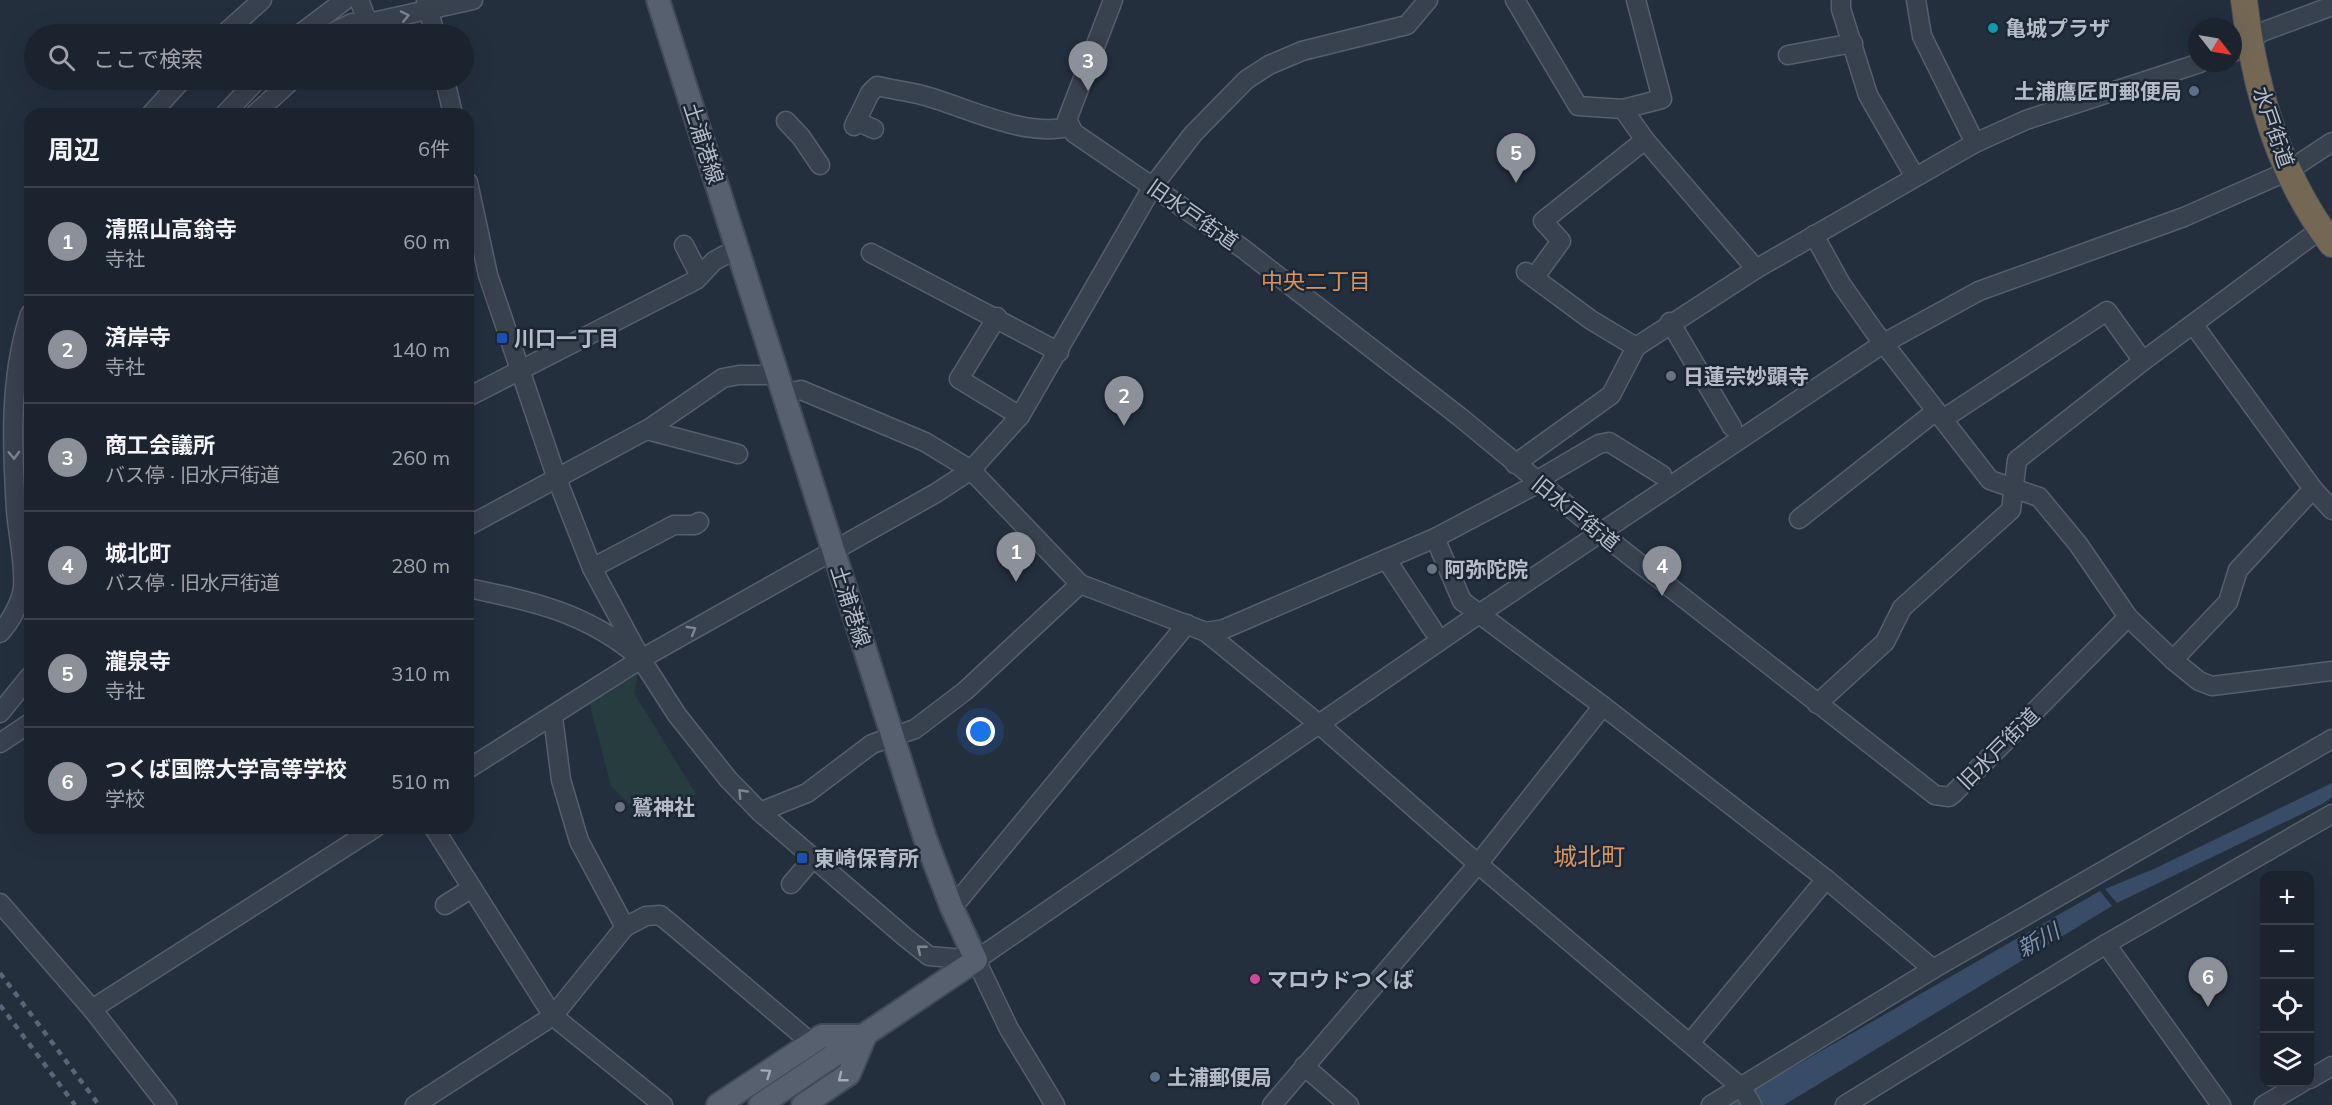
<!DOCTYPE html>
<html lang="ja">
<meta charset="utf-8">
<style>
:root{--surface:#1b232e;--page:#242b36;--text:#f1f3f6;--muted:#a0a4aa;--line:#39404a;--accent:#8c9099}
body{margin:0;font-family:Mulish,"Noto Sans JP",sans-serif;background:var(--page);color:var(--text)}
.controls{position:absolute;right:18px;bottom:18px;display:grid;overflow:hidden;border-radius:12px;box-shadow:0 6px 24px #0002}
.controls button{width:54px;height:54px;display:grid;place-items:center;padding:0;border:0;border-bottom:2px solid var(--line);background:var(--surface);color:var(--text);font:30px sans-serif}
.compass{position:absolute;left:2188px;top:18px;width:54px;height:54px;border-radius:50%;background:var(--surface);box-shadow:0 6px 24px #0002;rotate:121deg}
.you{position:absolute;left:981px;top:732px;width:21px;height:21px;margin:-15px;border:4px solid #fff;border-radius:50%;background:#1a73e8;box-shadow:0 0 0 9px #1a73e833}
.badge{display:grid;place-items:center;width:39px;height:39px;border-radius:50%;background:var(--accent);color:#fff;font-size:20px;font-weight:700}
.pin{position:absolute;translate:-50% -50px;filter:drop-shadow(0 2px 3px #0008)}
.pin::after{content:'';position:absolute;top:32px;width:21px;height:18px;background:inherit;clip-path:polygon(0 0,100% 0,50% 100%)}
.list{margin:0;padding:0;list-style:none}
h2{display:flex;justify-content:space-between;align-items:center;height:78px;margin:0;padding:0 24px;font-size:26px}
h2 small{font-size:20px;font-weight:400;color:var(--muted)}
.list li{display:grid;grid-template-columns:39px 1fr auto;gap:18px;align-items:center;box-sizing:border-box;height:108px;padding:0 24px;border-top:2px solid var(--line)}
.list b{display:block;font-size:22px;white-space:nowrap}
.list p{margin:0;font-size:20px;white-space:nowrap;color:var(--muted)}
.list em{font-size:20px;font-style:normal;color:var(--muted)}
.icon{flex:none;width:33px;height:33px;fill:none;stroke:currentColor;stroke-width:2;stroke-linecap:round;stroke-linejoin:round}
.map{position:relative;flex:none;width:2332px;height:1105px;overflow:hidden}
.search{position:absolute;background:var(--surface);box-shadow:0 6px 24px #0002;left:24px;top:24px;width:450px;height:66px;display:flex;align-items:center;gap:15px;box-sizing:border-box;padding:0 21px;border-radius:33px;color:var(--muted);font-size:22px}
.panel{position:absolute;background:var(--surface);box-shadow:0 6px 24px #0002;left:24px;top:108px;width:450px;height:726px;border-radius:18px}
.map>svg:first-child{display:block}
.green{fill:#263c3f}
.water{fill:#394c67}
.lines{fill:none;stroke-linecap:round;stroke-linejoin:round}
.minor-casing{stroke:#565f6c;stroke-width:21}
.major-casing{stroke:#414a57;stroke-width:26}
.highway-casing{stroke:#434c59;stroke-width:28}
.minor{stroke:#38414e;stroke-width:18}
.major{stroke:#56606e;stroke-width:22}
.highway{stroke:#746855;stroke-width:26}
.rail{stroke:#5a6575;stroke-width:4.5;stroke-dasharray:6 6;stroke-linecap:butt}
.oneway{stroke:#7c8592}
.oneway2{stroke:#a1aab7}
.culture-dot{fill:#0f9aa8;stroke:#1d2633;stroke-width:2}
.service-dot{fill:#5c6f8a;stroke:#1d2633;stroke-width:2}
.transit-dot{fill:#1a4fb4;stroke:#1d2633;stroke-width:2}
.worship-dot{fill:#6b7280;stroke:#1d2633;stroke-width:2}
.hotel-dot{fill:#d1479c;stroke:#1d2633;stroke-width:2}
.labels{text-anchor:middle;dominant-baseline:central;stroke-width:5;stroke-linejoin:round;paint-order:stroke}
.poi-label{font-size:21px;font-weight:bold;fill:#b4bcc9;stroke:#1d2633;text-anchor:start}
.street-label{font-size:21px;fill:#b4bcc9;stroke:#1d2633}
.neighbourhood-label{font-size:22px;fill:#d59563;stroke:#1d2633}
.water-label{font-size:22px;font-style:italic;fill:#7c92b1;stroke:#1d2633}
.quarter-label{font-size:24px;fill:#d59563;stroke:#1d2633}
</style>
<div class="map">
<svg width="2332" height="1105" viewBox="0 0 2332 1105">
<rect width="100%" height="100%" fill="#242f3e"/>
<!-- green -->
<polygon class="green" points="639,670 634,693 696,794 644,820 611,786 589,701"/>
<!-- water -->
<g class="water">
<polygon points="2332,783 2332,797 2322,804 2117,903 2105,889 2156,868"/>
<polygon points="2100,891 2112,906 1784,1105 1727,1105"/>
</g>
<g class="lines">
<defs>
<g id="minor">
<polyline points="359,0 368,23"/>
<polyline points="426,0 435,34"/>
<polyline points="1113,0 1067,120 1074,133 1242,248 1460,417 1602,534 1935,795 1949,797 1953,794 2128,617"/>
<polyline points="1515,0 1578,106 1623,109 1645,140 1756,269"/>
<polyline points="1841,0 1841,9 1868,95 1915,177"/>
<polyline points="1916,0 1922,36 1975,143"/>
<polyline points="224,34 262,0"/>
<polyline points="300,34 345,0"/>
<polyline points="329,34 352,23 368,23 473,0"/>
<polyline points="2233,52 2262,32 2332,6"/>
<polyline points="1788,55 1853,43"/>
<polyline points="445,80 453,114"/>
<polyline points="1623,109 1662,99 1636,0"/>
<polyline points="151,114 182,80"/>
<polyline points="225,114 257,80"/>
<polyline points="255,114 292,80"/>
<polyline points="786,121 801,137 820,165"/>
<polyline points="856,121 874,129"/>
<path d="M854,126L870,93L877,86C890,89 904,91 918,94C963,105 1022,138 1069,127"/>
<polyline points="468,182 488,275 557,479 592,568 641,659 677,715 728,779 760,812 905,937 929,956 976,960 1479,614 1884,343 1979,291 2184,217 2288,171 2332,142"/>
<polyline points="1814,235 1841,284 1874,331 1990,480 2039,497 2078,544 2128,617 2173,660 2199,681 2212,686 2332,671"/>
<polyline points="684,245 700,276"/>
<polyline points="871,253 1059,352"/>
<polyline points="1526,272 1591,320 1636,347"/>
<polyline points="1534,278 1561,241 1543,221 1645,140"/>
<polyline points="997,317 959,379 1020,416"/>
<polyline points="1670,322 1732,427"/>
<polyline points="782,394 801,390 925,442 971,470 1080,584"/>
<polyline points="468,397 696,280 714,261 738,248"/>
<polyline points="1943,419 2107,311 2143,361"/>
<polyline points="647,430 738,454"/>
<polyline points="1515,464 1611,395 1636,347 1756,269 1975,143 2026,120 2200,63"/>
<polyline points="1536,481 1599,444 1609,442 1662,475"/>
<polyline points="2313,489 2332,510"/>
<polyline points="1799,519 1936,411"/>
<polyline points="468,526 650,428 723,378 739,375 776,375"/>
<polyline points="1435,538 1462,601 1603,706 1826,879 1933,969"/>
<polyline points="1386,559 1433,630"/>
<polyline points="592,568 674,525 695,525 699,522"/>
<path d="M468,588C531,601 584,612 635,654"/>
<polyline points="1206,632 1224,629 1435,538 1539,483"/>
<path d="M0,633C10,622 21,603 23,588C25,563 18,536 16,510C12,445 9,377 30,314"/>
<polyline points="2173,660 2228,602 2238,570 2313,489 2193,324"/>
<polyline points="1817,704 1885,642 1902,608 2011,510 2017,460 2143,361 2321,229"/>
<polyline points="0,713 30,676"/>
<polyline points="553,717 561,780 579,841 625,927"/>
<polyline points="0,743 30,723"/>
<polyline points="468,769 641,659 936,493 971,470 1020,416 1153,186 1193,134 1246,80 1269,65 1302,51 1407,25 1428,0"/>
<polyline points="760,812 807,793 872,744 915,729 965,691 1080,584 1206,632 1320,725 1478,864 1742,1088 1752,1105"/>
<polyline points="434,828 553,1016 663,1105"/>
<polyline points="791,884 814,857"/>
<polyline points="0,903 92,1009 167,1105"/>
<polyline points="445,905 472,888"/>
<polyline points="952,908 1187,624"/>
<polyline points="2106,944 2221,1105"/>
<polyline points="976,960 1009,1029 1055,1105"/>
<polyline points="92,1009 375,828"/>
<polyline points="1690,1043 1826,879"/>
<polyline points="1304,1066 1349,1105"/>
<polyline points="2310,1079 2332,1066"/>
<polyline points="415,1105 553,1016 625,927 646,916 660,915 671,924 808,1040"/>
<polyline points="1272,1105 1478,864 1603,706"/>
<polyline points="1711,1105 1933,969 2332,739"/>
<polyline points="1845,1105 2106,944 2332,814"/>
<polyline points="2264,1105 2303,1082"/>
</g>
<g id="major">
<polyline points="658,0 925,838 952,908 976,960 760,1105"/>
<polyline points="718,1105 822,1036 865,1036"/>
<polyline points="803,1105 849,1074 865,1036"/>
</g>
<path id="highway" d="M2244,0C2254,86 2278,174 2332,244"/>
</defs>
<!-- minor casing -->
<use href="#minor" class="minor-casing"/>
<!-- major casing -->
<use href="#major" class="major-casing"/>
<!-- highway casing -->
<use href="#highway" class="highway-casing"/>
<!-- minor -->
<use href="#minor" class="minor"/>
<!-- major -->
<use href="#major" class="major"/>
<!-- highway -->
<use href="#highway" class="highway"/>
<!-- rail -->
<g class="rail">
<polyline points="0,973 99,1105"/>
<polyline points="0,1005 75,1105"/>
</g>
</g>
<!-- one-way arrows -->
<defs><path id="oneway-chevron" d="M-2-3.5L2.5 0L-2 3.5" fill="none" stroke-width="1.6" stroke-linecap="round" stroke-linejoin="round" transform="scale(1.5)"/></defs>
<g class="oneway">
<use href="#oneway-chevron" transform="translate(405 16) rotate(-12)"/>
<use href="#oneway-chevron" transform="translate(14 455) rotate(88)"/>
<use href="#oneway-chevron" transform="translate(692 630) rotate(-30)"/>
<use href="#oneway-chevron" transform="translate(742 793) rotate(-134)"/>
<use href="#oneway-chevron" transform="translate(921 949) rotate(-141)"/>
</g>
<g class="oneway2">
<use href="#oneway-chevron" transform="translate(767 1073) rotate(-34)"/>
<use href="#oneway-chevron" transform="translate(842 1078) rotate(142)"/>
</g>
<!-- markers -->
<circle class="culture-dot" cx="1993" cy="28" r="6"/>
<g class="service-dot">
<circle cx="2194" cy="91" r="6"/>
<circle cx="1155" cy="1077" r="6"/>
</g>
<g class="transit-dot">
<rect x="496" y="332" width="12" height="12" rx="3"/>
<rect x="796" y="852" width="12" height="12" rx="3"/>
</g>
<g class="worship-dot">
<circle cx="1671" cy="376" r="6"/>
<circle cx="1432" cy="569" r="6"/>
<circle cx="620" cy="807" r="6"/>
</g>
<circle class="hotel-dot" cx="1255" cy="979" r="6"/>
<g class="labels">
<!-- poi labels -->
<g class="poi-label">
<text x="2005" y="28">亀城プラザ</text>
<text x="2182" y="91" text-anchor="end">土浦鷹匠町郵便局</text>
<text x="514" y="338">川口一丁目</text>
<text x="1683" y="376">日蓮宗妙顕寺</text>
<text x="1444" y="569">阿弥陀院</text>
<text x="632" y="807">鷲神社</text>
<text x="814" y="858">東崎保育所</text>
<text x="1267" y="979">マロウドつくば</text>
<text x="1167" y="1077">土浦郵便局</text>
</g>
<!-- street labels -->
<g class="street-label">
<text transform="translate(2274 127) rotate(71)">水戸街道</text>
<text transform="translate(704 143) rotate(72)">土浦港線</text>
<text transform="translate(1193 214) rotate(35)">旧水戸街道</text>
<text transform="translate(1576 513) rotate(39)">旧水戸街道</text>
<text transform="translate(851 606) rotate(72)">土浦港線</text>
<text transform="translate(1998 748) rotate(-45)">旧水戸街道</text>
</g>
<!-- neighbourhood labels -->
<g class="neighbourhood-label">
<text x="1316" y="281">中央二丁目</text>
</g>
<!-- water labels -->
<g class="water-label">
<text transform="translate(2038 940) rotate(-29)">新川</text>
</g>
<!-- quarter labels -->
<g class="quarter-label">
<text x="1589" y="856">城北町</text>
</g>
</g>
</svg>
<div class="controls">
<button>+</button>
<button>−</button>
<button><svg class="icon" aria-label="locate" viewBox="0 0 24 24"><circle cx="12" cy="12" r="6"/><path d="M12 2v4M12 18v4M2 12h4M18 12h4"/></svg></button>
<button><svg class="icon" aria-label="layers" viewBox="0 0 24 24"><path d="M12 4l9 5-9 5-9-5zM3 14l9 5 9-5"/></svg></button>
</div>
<svg class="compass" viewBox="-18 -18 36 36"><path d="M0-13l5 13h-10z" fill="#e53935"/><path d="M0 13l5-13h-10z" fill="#a0a4aa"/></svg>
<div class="you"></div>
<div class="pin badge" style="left:1016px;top:582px">1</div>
<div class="pin badge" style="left:1124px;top:426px">2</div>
<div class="pin badge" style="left:1088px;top:91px">3</div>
<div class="pin badge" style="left:1662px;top:596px">4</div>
<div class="pin badge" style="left:1516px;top:183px">5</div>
<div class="pin badge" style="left:2208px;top:1007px">6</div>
<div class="search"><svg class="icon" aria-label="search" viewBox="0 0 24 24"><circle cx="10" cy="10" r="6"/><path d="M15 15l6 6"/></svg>ここで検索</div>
<section class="panel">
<h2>周辺<small>6件</small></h2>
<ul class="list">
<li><span class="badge">1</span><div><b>清照山高翁寺</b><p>寺社</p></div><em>60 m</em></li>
<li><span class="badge">2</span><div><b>済岸寺</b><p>寺社</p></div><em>140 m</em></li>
<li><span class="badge">3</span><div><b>商工会議所</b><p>バス停 · 旧水戸街道</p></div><em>260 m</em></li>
<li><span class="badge">4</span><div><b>城北町</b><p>バス停 · 旧水戸街道</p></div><em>280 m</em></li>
<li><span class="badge">5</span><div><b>瀧泉寺</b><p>寺社</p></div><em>310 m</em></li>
<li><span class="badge">6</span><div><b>つくば国際大学高等学校</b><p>学校</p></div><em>510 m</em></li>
</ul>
</section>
</div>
